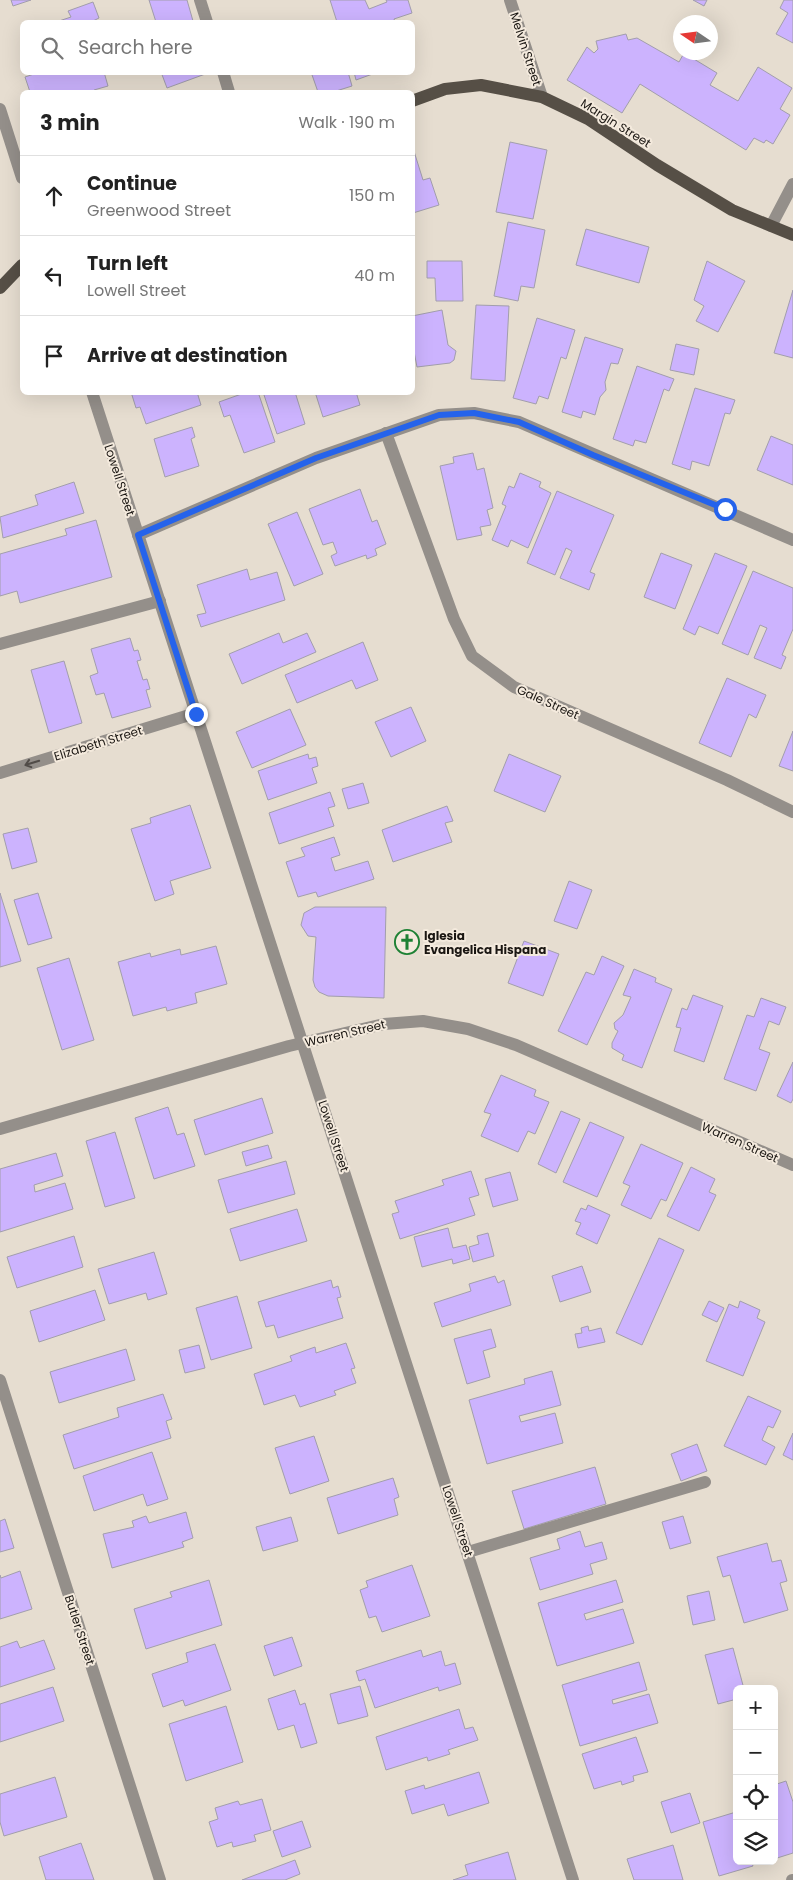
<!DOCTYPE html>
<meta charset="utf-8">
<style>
:root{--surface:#fff;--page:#f6f6f6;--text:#222;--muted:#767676;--line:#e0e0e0}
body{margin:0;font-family:Poppins,sans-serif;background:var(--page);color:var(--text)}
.controls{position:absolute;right:15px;bottom:15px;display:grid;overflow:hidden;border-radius:8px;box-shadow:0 5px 20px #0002}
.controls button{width:45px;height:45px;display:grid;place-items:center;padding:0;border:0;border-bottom:1px solid var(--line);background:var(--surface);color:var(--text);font:25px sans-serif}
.compass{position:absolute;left:673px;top:15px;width:45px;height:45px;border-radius:50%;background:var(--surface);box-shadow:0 5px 20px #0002;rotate:283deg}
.stop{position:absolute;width:15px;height:15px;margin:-11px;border:4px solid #2563eb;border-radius:50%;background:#fff}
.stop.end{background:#2563eb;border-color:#fff;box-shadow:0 1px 5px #0008}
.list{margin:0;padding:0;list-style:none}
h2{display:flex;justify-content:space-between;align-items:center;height:65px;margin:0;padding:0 20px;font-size:21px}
h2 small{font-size:16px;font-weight:400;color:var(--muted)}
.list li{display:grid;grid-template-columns:32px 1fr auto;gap:15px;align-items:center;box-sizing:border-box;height:80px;padding:0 20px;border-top:1px solid var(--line)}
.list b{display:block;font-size:19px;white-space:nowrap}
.list p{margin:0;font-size:16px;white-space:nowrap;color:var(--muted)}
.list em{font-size:16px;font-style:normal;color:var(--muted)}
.icon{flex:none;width:28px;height:28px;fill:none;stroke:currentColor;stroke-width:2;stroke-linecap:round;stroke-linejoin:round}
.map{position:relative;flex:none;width:793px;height:1880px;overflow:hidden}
.search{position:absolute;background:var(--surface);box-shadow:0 5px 20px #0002;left:20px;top:20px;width:395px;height:55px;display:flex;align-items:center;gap:12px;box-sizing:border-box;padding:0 18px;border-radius:8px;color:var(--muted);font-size:19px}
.panel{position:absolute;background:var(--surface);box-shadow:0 5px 20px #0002;left:20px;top:90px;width:395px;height:305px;border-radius:8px}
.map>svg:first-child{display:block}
.building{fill:#ccb3fe;stroke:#a29eac}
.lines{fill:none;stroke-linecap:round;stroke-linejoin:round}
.minor{stroke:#948f8a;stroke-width:12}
.major{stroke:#564f46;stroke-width:12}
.oneway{stroke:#514c48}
.route{stroke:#2563eb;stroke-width:6}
.labels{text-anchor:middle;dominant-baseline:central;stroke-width:4;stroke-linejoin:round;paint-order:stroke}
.street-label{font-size:12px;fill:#1a1612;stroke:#f4eadd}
.poi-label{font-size:12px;font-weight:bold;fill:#1a1612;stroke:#f4eadd;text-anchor:start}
</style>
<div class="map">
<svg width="793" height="1880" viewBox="0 0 793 1880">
<rect width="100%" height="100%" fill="#e6ddd0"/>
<!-- building -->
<g class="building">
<polygon points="11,0 31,0 13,6"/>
<polygon points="149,0 187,0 193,21 156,22"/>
<polygon points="330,0 365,0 369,9 387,2 386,0 408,0 412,13 394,19 395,22 337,22"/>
<polygon points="693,0 707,0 704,6"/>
<polygon points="784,0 793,0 793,43 776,34 788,13 780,8"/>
<polygon points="93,2 99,18 91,22 56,22 71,17 68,11"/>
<polygon points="626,34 628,40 637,38 679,62 684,53 717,73 710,85 738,101 758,67 792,88 780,109 790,115 773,144 766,140 764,143 754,138 746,150 640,84 622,113 567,80 587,47 594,53 598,49 596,41"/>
<polygon points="40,72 104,72 108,86 94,90 95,92 30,92 25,77"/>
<polygon points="161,72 208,72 208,73 167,88"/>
<polygon points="311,72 348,72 352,86 333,92 318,92"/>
<polygon points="354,72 378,72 356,80"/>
<polygon points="510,142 547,150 533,219 496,212"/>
<polygon points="412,145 423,180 430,178 439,205 413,213"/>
<polygon points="508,222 545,230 534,288 521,286 518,301 494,296"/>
<polygon points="586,229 649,247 639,283 576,265"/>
<polygon points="427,261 462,261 463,301 436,301 435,278 427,278"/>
<polygon points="707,261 745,281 718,332 696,321 704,306 694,300"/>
<polygon points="793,290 793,358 774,353"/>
<polygon points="476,305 509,306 505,381 471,379"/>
<polygon points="442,310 448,345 456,351 454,360 450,363 417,367 412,341 412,316"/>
<polygon points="537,318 575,330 566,359 561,357 548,399 539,396 536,404 513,398"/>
<polygon points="585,337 623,349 618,364 611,363 605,382 606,390 600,397 595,415 583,411 581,418 562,412"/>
<polygon points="676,344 699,349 694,375 670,370"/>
<polygon points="637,366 674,379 669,391 664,389 646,443 635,440 633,446 613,439"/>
<polygon points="695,388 735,400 730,414 725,413 709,466 692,461 690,470 672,464"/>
<polygon points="131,392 197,392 201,405 146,424 140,407 136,408"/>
<polygon points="247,392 258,392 275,442 244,453 230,415 224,417 219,402"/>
<polygon points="263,392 295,392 305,424 277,434"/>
<polygon points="315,392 356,392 360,405 323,417"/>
<polygon points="192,427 195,437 191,439 199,466 165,477 154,439"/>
<polygon points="771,436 793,445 793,485 757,470"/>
<polygon points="473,453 477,470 484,468 493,508 487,510 491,525 480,527 482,535 457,540 440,466 454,463 453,457"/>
<polygon points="520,473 541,482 539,487 551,493 528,548 511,540 508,547 492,540 506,506 502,504 509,486 514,488"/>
<polygon points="74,482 84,513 3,538 0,517 38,505 35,495"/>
<polygon points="360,489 372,522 377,520 386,544 375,549 377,555 367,559 366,555 335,566 331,556 337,553 333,542 323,545 309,509"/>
<polygon points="557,491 614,515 590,572 595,574 589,590 560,578 572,551 566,548 555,575 527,563"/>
<polygon points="297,512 323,574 294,586 268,524"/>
<polygon points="96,520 112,577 20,603 17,591 0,596 0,554 67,535 65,529"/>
<polygon points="661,553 692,565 675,609 644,597"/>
<polygon points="715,553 747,566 718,634 699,626 695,635 683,629"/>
<polygon points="247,569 250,580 277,572 285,600 201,627 197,615 206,613 197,585"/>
<polygon points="753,571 793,588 793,629 782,655 786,657 781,669 754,658 767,628 760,625 748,655 722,644"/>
<polygon points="279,633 283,643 307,633 316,652 242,684 229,654"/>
<polygon points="130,638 134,651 138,650 141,660 137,661 143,680 147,679 150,689 146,690 151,707 112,718 104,693 96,695 90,676 98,673 91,649"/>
<polygon points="363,642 378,680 356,689 352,680 297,703 285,675"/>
<polygon points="64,661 82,723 49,733 31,670"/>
<polygon points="727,678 766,695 756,718 749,714 731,757 699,743"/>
<polygon points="411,707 426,741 391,757 375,722"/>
<polygon points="290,709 306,745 252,768 236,732"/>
<polygon points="793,731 793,771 779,766"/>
<polygon points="308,754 309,759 316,757 318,766 312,768 317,783 268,800 258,771"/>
<polygon points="509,754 561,776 545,812 494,791"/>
<polygon points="363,783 369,803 348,809 342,789"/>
<polygon points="330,792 335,806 328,808 334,826 279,844 269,813"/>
<polygon points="190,805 211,868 170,881 174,894 155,901 131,829 151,823 150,818"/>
<polygon points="447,806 453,821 445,823 452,842 393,862 382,830"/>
<polygon points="28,828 37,862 12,869 3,834"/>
<polygon points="334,837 340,855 331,858 335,871 368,861 374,879 318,897 316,892 298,897 286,862 305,856 301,848"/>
<polygon points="569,881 592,890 577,929 554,921"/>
<polygon points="0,893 21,961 0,967"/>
<polygon points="38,893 52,938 28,945 14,900"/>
<polygon points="315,907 386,907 384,998 328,996 319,992 315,987 313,980 316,937 308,936 301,925 304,913"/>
<polygon points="524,941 559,954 543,996 508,983"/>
<polygon points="216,946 227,984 195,993 197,1003 167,1011 166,1007 133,1016 118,962 150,953 151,957 180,949 181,955"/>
<polygon points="602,956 624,966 587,1045 558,1031 586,972 594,975"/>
<polygon points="69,958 94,1040 62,1050 37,968"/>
<polygon points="634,969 656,978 655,982 672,989 642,1068 622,1060 624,1055 612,1048 612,1043 618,1031 615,1029 614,1023 623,1015 631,997 623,995"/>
<polygon points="693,995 723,1006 704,1062 674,1051 681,1028 676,1027 682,1008 687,1010"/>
<polygon points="761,998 786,1007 779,1025 769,1021 759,1049 770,1053 756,1091 724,1079 747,1015 754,1017"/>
<polygon points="793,1062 793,1099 791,1103 777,1096"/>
<polygon points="501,1075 536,1090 534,1096 549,1102 535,1134 528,1131 518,1152 481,1136 491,1114 484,1112"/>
<polygon points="262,1098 273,1133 205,1155 194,1120"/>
<polygon points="168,1107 177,1135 184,1133 195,1166 154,1179 135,1118"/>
<polygon points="561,1111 580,1119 556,1173 538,1164"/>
<polygon points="590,1122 624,1137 597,1197 563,1182"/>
<polygon points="115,1132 135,1198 105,1207 86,1141"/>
<polygon points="641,1144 683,1163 666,1201 661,1199 651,1219 621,1205 630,1186 623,1183"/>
<polygon points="268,1145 272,1158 246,1166 242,1152"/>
<polygon points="56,1153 63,1176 34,1185 35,1192 65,1183 73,1209 0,1232 0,1169"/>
<polygon points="286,1161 295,1194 228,1213 218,1180"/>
<polygon points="691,1167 715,1179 709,1192 716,1195 699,1231 667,1216"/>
<polygon points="471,1171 479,1195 469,1198 475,1215 400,1239 392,1214 399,1212 395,1201 444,1185 442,1180"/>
<polygon points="510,1172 518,1200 493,1207 485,1179"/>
<polygon points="588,1205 610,1215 597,1244 576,1234 581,1223 575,1221 581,1208 586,1210"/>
<polygon points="297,1209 307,1241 240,1261 230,1229"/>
<polygon points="448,1228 453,1248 466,1245 470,1259 453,1264 452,1259 422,1267 414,1237"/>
<polygon points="488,1233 494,1256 473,1262 469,1247 479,1244 477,1236"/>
<polygon points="74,1236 83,1267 17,1288 7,1257"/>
<polygon points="659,1238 684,1250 642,1345 616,1333"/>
<polygon points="154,1252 167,1294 148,1300 146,1293 109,1304 98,1269"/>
<polygon points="582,1266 591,1292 560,1302 552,1276"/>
<polygon points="495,1276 498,1283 504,1280 511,1305 442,1327 434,1303 471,1291 469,1284"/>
<polygon points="331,1280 333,1288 338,1286 341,1297 337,1298 343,1318 278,1338 274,1325 266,1327 258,1302"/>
<polygon points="95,1290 105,1320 39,1342 30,1311"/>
<polygon points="237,1296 252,1348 211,1360 196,1308"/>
<polygon points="709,1301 724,1308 717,1322 702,1315"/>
<polygon points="740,1301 760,1310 757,1318 765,1322 743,1376 706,1361 729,1304 738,1308"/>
<polygon points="588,1326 589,1331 601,1328 605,1342 578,1348 575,1334 582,1333 581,1328"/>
<polygon points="491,1329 496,1347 483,1351 490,1377 467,1384 454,1339"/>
<polygon points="346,1343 355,1368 351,1369 356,1383 334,1391 336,1395 300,1407 295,1395 264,1405 254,1374 292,1361 290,1356 315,1347 316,1353"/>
<polygon points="199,1345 205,1368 185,1373 179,1350"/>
<polygon points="126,1349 135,1380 59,1403 50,1372"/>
<polygon points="552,1371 561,1405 519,1416 521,1422 555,1413 563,1443 487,1464 469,1400 525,1384 524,1379"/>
<polygon points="163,1394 172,1419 166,1421 171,1438 74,1469 63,1435 119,1417 117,1408"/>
<polygon points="748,1396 781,1411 773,1428 768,1426 762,1440 775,1447 766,1465 724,1446"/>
<polygon points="793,1433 793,1460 783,1455"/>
<polygon points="314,1436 329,1481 290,1494 275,1448"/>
<polygon points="697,1444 707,1471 681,1481 671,1454"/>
<polygon points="152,1452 168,1499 147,1506 143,1494 94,1511 83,1476"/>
<polygon points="595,1467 606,1504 524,1529 512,1491"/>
<polygon points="393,1478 399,1497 394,1499 398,1515 338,1534 327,1498"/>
<polygon points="186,1512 193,1538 182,1542 184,1547 112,1568 103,1534 134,1527 132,1521 146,1516 149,1523"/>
<polygon points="683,1516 691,1543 670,1549 662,1522"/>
<polygon points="291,1517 298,1541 263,1551 256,1527"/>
<polygon points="5,1519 14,1548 0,1552 0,1521"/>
<polygon points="580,1531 585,1547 602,1542 607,1559 590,1564 593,1574 540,1590 530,1558 560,1549 557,1539"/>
<polygon points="767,1543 772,1562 781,1560 787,1581 780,1583 788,1610 744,1623 730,1575 723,1577 717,1557"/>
<polygon points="412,1565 430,1616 382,1632 376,1616 369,1618 360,1590 368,1587 366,1581"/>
<polygon points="20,1571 32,1609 0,1619 0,1575 1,1578"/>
<polygon points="209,1580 222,1625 146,1649 134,1609 172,1597 170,1592"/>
<polygon points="616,1580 623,1602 584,1614 586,1620 623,1609 634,1643 557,1666 538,1603"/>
<polygon points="709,1591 715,1620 693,1625 687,1596"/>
<polygon points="292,1637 302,1666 274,1676 264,1646"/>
<polygon points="44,1640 55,1669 0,1687 0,1647 17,1641 20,1648"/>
<polygon points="215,1644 231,1690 185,1706 183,1700 163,1707 152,1674 188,1662 186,1653"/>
<polygon points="733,1648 744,1689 737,1689 737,1699 718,1704 705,1655"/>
<polygon points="421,1650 423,1657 441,1651 445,1666 455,1663 461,1684 439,1691 438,1687 375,1708 365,1679 359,1681 356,1671"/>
<polygon points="639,1662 647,1690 612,1700 613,1704 649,1694 658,1723 580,1746 562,1685"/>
<polygon points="360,1686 368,1716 338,1724 330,1694"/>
<polygon points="53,1687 64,1721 0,1742 0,1704"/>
<polygon points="295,1690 300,1705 305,1703 317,1743 301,1748 294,1725 278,1730 268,1699"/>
<polygon points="226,1706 243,1762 186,1781 169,1724"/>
<polygon points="459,1709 465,1729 473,1727 478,1740 448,1750 450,1754 428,1761 427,1757 386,1770 376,1737"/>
<polygon points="636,1737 648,1772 633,1776 634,1781 622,1785 621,1781 594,1789 582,1754"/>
<polygon points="479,1772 489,1803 448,1816 444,1804 412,1814 405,1791 424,1785 425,1789"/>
<polygon points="55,1777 67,1817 4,1836 0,1822 0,1794"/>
<polygon points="786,1781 793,1802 793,1853 774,1859 774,1785"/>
<polygon points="690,1793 700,1823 671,1833 661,1802"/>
<polygon points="262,1799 271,1830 254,1835 256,1841 233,1847 232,1842 217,1847 209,1822 218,1819 215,1808 238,1801 240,1805"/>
<polygon points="736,1812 737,1861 751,1861 753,1866 719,1876 703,1822"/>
<polygon points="302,1821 311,1847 282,1857 273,1831"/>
<polygon points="81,1843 94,1880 46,1880 39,1857"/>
<polygon points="673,1845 683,1880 634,1880 627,1859"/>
<polygon points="508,1852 516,1880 453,1880 468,1875 465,1865"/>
<polygon points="295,1860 300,1874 285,1880 242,1880"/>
</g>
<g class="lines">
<!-- minor -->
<g class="minor">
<polyline points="200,0 207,22"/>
<polyline points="510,0 542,97"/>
<polyline points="223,72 229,92"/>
<polyline points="0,109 22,178"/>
<polyline points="771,226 793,184"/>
<polyline points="92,392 573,1880"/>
<polyline points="386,433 454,619 472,656 514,687 727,780 793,812"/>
<polyline points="138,535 316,458 439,415 474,413 519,422 793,540"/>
<polyline points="0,644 160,601"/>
<polyline points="0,773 196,713"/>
<polyline points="0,1129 289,1046 384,1024 423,1021 468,1029 516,1045 793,1165"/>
<polyline points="0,1380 160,1880"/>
<polyline points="468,1552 705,1482"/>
<polyline points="792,1880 793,1880"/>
</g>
<!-- major -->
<g class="major">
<polyline points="412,101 445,89 481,85 542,97 588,119 657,165 732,210 793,235"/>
<polyline points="0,288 22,265"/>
</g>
</g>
<!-- one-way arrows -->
<defs><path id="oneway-shaft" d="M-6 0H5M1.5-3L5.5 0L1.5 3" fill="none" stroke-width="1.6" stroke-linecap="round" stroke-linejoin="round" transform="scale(1.25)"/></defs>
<use class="oneway" href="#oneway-shaft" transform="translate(32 763) rotate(163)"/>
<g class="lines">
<!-- route -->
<polyline class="route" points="196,714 138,535 316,458 439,415 474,413 519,422 593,455 725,509"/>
</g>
<!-- icons -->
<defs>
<symbol id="church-ring" viewBox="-11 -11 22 22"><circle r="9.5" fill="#f4eadd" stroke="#1e8134" stroke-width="1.5"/><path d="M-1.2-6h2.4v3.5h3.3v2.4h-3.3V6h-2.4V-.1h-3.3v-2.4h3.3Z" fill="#1e8134"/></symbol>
</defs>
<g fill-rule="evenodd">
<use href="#church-ring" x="393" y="928" width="28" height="28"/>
</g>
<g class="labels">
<!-- street labels -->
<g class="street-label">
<text transform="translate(526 49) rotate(72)">Melvin Street</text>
<text transform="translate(616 123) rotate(32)">Margin Street</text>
<text transform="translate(120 480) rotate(72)">Lowell Street</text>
<text transform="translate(548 702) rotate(24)">Gale Street</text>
<text transform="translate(98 743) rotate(-17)">Elizabeth Street</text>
<text transform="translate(345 1033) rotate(-13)">Warren Street</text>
<text transform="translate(334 1136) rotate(72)">Lowell Street</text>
<text transform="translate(740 1142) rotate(24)">Warren Street</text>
<text transform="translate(458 1521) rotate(72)">Lowell Street</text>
<text transform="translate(80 1630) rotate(72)">Butler Street</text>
</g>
<!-- poi labels -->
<g class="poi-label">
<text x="424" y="935">Iglesia<tspan x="424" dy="14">Evangelica Hispana</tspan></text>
</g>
</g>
</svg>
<div class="controls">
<button>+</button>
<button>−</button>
<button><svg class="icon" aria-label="locate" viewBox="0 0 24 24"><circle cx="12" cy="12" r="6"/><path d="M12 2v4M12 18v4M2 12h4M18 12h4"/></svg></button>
<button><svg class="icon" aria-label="layers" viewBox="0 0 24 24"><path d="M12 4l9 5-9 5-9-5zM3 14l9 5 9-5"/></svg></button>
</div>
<svg class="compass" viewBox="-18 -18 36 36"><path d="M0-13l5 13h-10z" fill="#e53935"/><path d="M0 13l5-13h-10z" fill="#767676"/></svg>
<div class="stop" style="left:725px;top:509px"></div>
<div class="stop end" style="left:196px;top:714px"></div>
<div class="search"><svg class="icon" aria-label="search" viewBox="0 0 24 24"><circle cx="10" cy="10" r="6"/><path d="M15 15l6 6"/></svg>Search here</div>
<section class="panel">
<h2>3 min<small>Walk · 190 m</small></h2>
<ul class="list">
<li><svg class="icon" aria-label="ahead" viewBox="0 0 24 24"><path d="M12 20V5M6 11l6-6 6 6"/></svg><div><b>Continue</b><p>Greenwood Street</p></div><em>150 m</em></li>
<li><svg class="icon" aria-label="left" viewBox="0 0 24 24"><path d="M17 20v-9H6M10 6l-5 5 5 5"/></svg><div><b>Turn left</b><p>Lowell Street</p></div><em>40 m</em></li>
<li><svg class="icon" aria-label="arrive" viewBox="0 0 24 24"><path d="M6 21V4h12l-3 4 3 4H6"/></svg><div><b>Arrive at destination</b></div></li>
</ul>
</section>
</div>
